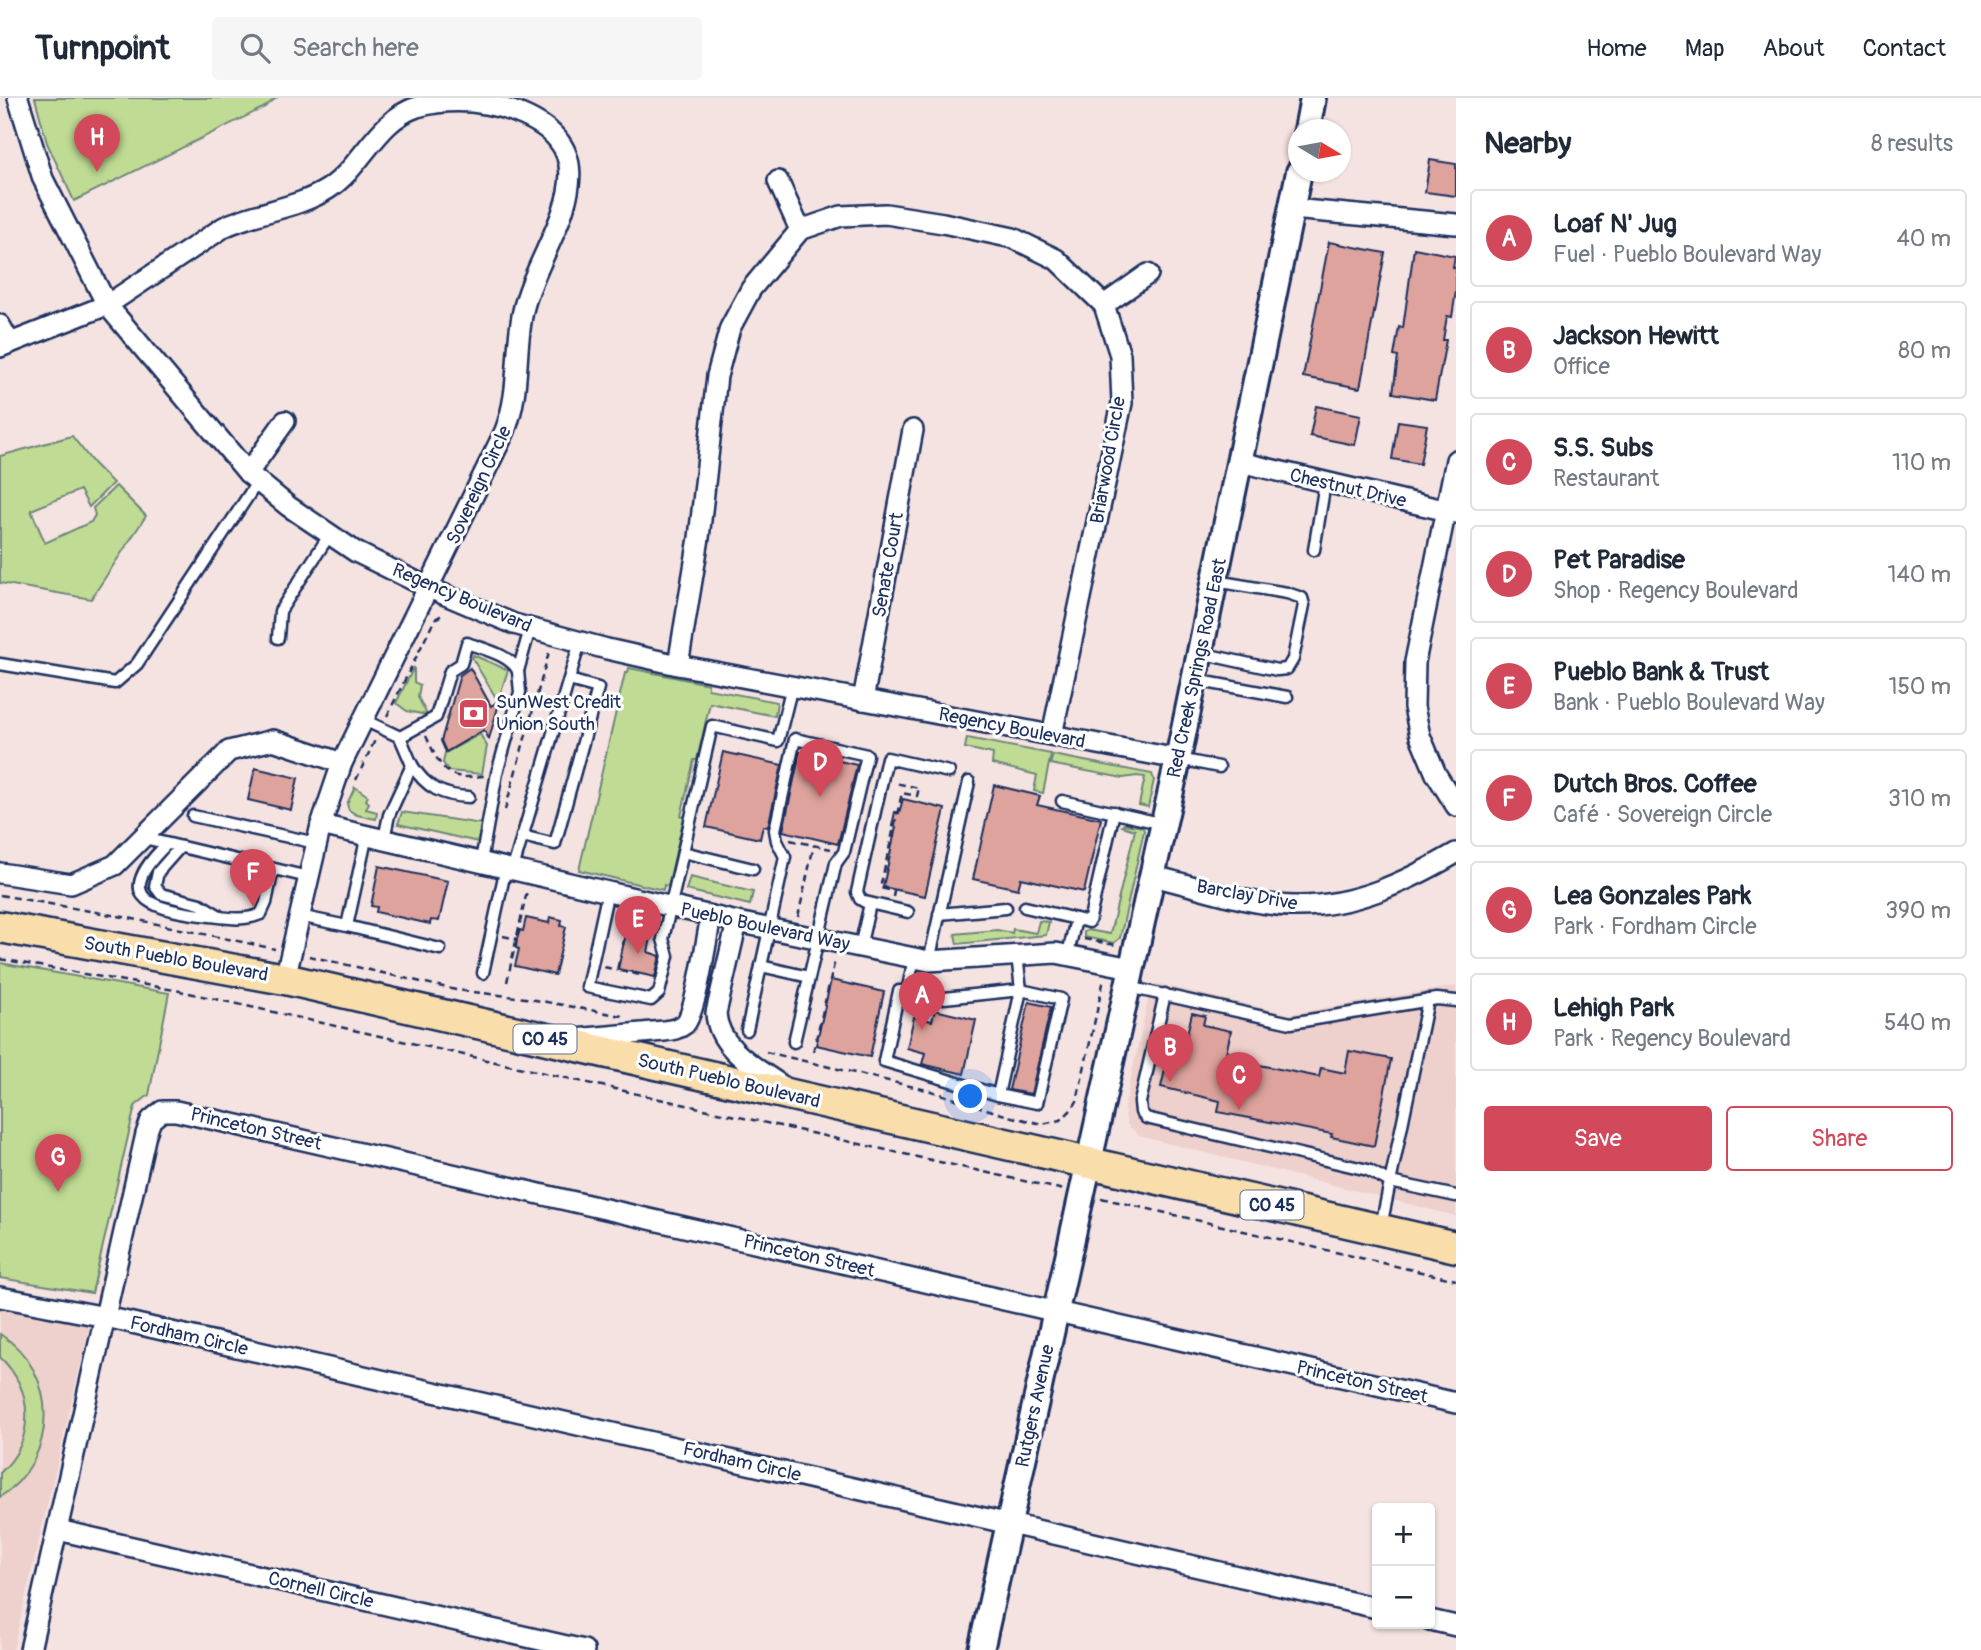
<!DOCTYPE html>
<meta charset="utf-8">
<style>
:root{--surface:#fff;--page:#f6f6f7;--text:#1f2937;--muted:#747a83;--line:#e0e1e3;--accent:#d1495b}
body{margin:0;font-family:Pangolin,sans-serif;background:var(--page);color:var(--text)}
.controls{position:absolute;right:21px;bottom:21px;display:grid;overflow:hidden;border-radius:7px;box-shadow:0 2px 5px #0004}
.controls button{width:63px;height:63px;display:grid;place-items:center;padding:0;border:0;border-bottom:2px solid var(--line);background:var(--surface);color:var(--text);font:35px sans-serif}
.compass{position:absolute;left:1288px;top:21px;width:63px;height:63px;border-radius:50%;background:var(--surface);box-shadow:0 2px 5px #0004;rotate:100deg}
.you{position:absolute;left:971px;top:999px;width:24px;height:24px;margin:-18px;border:5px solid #fff;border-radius:50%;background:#1a73e8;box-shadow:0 0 0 10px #1a73e833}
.badge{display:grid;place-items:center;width:46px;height:46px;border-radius:50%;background:var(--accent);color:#fff;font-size:23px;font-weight:700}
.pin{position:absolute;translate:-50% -58px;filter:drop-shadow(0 2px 4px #0008)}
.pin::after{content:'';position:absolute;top:37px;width:24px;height:21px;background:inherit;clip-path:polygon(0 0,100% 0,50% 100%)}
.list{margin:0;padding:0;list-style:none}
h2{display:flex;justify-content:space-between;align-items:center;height:91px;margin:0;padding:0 28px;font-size:30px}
h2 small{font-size:23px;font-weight:400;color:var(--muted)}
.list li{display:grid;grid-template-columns:46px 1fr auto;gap:21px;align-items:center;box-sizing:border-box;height:98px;margin:0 14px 14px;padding:0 14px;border:2px solid var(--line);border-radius:7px}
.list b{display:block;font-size:26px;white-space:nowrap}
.list p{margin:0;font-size:23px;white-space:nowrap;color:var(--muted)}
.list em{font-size:23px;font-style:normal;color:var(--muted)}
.actions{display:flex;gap:14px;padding:21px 28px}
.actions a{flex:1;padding:16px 0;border:2px solid var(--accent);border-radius:7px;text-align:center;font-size:24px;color:var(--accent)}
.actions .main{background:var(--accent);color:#fff}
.icon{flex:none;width:38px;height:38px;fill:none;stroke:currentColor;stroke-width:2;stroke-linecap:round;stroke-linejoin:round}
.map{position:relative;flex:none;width:1456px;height:1552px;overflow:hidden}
header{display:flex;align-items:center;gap:42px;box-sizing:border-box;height:98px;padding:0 35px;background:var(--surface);border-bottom:2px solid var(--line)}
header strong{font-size:33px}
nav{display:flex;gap:38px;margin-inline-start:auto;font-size:24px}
.search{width:490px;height:63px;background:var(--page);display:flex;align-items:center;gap:18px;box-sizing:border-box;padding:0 24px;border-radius:7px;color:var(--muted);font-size:26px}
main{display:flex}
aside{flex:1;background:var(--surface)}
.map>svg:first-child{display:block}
.built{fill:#eed0cc}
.green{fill:#c0dc94;stroke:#6e8679;stroke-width:2}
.building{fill:#dda39c;stroke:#1b2f5e;stroke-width:2}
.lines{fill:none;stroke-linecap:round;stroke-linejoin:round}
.service-casing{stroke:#1b2f5e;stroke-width:15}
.minor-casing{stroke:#1b2f5e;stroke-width:24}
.tertiary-casing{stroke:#1b2f5e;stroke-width:30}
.primary-casing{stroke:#1b2f5e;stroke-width:35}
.path{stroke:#1b2f5e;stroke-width:2.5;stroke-dasharray:7 5;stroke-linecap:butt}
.service{stroke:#fff;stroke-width:10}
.minor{stroke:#fff;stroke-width:19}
.tertiary{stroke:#fff;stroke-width:24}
.primary{stroke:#f9deab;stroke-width:30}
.labels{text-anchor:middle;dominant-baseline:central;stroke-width:6;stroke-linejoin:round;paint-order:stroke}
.shield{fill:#fff;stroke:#5f6d8e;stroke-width:2}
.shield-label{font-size:18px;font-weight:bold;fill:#1b2f5e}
.street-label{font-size:19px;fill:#1b2f5e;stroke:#fff}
.poi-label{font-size:19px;fill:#1b2f5e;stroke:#fff;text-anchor:start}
</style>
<header>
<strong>Turnpoint</strong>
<div class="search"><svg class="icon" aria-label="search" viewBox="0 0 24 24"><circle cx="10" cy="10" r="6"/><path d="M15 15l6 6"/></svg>Search here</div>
<nav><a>Home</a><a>Map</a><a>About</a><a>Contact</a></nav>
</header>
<main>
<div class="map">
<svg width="1456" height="1552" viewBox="0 0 1456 1552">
<rect width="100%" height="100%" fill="#f5e3e1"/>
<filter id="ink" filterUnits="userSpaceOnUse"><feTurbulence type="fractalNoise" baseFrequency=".0143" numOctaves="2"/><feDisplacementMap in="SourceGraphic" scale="14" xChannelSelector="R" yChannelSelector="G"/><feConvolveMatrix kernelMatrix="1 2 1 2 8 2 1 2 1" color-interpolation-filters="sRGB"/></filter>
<g filter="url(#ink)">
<!-- built -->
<g class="built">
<polygon points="1158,886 1289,916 1456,888 1456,1118 1139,1038 1127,1026 1124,1011 1149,898"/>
<polygon points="0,1210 90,1226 13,1552 0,1552"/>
</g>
<!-- green -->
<g class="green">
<polygon points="35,0 276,0 265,9 74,103 47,45"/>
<polygon points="72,338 94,366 113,385 89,409 80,392 31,412 45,445 91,424 95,417 93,410 116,388 146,418 91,501 0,485 0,358"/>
<polygon points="473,557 508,572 498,603 472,560"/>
<polygon points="414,569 414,584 420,587 418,599 427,617 407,613 396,605"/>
<polygon points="629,570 708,586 708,591 777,604 775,618 710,605 697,662 694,662 681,718 684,719 668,788 664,787 663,792 579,772 625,575 628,575"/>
<polygon points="480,636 487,648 482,676 449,673 443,665 445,655"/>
<polygon points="967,640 1051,656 1043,695 1034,693 1037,677 992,666 993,656 965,650"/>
<polygon points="1053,657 1152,676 1154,682 1148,709 1139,707 1145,679 1137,678 1123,680 1050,666"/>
<polygon points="355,689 368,698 366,702 369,705 366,711 377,714 376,721 357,717 349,712 347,706"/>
<polygon points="402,714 482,726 478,744 398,726"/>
<polygon points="1124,726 1143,729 1144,733 1120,840 1114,845 1084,839 1084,834 1088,832 1110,836 1135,732 1122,728"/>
<polygon points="690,779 753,794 750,807 686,792"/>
<polygon points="1039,823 1049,824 1046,837 957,846 955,836 997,832 1012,835 1013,831 1036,835"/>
<polygon points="0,865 169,895 149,997 135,1008 92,1195 0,1180"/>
<path d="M0,1236C60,1274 59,1361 0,1399V1375C36,1342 34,1292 0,1259Z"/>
</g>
<!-- building -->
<g class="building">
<polygon points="1430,62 1456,66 1456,98 1425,94"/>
<polygon points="1329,144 1385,155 1360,290 1303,279"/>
<polygon points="1414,150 1455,158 1453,169 1456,170 1456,193 1452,219 1447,218 1443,242 1446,242 1435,302 1393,295 1398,259 1394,258 1399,229 1403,230"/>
<polygon points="1316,308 1361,317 1355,347 1310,338"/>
<polygon points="1398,323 1427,327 1420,366 1392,361"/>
<polygon points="470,570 491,608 500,602 489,641 484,632 446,654 441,643 460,577"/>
<polygon points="723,654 782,667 768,729 763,728 760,741 706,729"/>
<polygon points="800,654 857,667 838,746 783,733"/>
<polygon points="255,670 298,680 291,712 248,702"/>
<polygon points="994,687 1040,698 1037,707 1101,721 1084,794 1021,780 1018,791 973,781"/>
<polygon points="903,701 945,711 925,798 883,789 896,729 892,728 895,714 899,715"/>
<polygon points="379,768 448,783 439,823 431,822 430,826 376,814 377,809 371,808"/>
<polygon points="550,819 562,822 561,828 566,829 555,877 515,868 519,851 516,850 517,841 520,832 523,833 526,820 549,825"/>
<polygon points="627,830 652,836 648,854 660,858 655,879 618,871"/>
<polygon points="831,882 884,894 870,959 816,947"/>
<polygon points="1029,904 1051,909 1031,996 1009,992"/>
<polygon points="935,912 976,922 964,976 922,966 925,955 907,950 914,919 932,923"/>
<polygon points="1192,915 1205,918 1203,927 1231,933 1225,960 1319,979 1321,970 1345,975 1349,953 1391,961 1374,1048 1331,1039 1332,1036 1218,1014 1220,1003 1161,989 1168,959 1181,962"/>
</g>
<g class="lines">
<defs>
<g id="service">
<polyline points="1314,452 1325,385"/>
<polyline points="278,540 280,513 330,436"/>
<polyline points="1200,555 1277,572 1287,571 1293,561 1304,507 1302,500 1287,495 1216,483"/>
<polyline points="0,566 115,585 137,566 258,383"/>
<polyline points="1195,582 1287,599"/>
<path d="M364,622L400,639L436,619L450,573L461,566L467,545C483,551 511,557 518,573"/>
<polyline points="1179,661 1219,669"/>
<path d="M412,667C426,690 443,698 469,699"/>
<polyline points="1062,703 1164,726"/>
<polyline points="193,718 316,745"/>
<polyline points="522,738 555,746 598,590 569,582"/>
<polyline points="144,740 308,779"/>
<polyline points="384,741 389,717 412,667 400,639"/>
<path d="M167,746C115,796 143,810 202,817C222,819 243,824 261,816L266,805L273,771"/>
<polyline points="180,749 158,774 155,788 161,796 200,806 218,817"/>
<polyline points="683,754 753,771"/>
<polyline points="481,763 497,675 520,594 518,573 530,531"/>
<polyline points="513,770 580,544"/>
<polyline points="608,793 587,889 651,902 659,895 668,858 663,841 712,628 778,643 792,588"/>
<polyline points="1025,809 1089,824 1114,714"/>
<polyline points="908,814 865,804 860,801 857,794 887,660 949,674"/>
<polyline points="939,816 1006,810"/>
<polyline points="299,818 347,828 367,737"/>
<polyline points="347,828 440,851"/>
<polyline points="860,849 870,806"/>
<polyline points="1068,856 1076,821"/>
<polyline points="929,863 969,684"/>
<polyline points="761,868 809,879"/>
<polyline points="483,875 506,769"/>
<polyline points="1128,889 1291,925 1437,901 1456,903"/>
<polygon points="1021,892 1061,901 1037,1005 998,997"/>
<polyline points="907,895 914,860"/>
<polyline points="1165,896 1140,1004 1141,1014 1146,1020 1368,1072 1390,1084 1456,1098"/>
<polyline points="747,932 785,759 777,743 775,732 795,641 867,657 844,754 836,765 794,944"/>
<polyline points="998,997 884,963 899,893 944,900 1021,892 1017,857"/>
<polyline points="1381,1128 1428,902"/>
</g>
<g id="minor">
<polyline points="18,0 43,81 107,207 248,375 288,408 356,454 429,490 514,526 607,551 678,567 1178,661"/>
<polyline points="778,83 800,132"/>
<polyline points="1292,111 1456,126"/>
<polyline points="1104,207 1148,176"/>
<polyline points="0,227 10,245"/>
<path d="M0,249L107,207L224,129C257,113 296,111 328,91C362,69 377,22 417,9C450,0 482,2 515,14C625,55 538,144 523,213C514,255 521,291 505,333L342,665L321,727L285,881"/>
<polyline points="1456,362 1415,564 1414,609 1420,638 1436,676 1456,708"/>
<polyline points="1240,364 1456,415"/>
<polyline points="248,375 285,323"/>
<polyline points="678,567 699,440 717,278 730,230 751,191 800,132 841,118 886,116 943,125 1013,140 1056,161 1104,207 1120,257 1122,305 1052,637"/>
<polyline points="863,602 913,332"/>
<polyline points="321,727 737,824 929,863 1056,855 1131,870"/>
<polyline points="0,775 71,786 115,767 229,653 273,642 342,665"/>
<path d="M1153,778C1196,788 1251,808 1295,808C1354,809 1406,784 1456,755"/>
<path d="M737,824L716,915C718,952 759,971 785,990"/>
<path d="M575,941L664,933C672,932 679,931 685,926C696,914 707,838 711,818"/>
<polyline points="0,1199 106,1219 1377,1510"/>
<polyline points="58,1432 584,1552"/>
<polyline points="1430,1522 1456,1528"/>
<polyline points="30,1552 146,1036 151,1022 162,1013 176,1013 1456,1305"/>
</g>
<g id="tertiary">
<polyline points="1307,32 1313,0"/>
<polyline points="981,1552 1178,661 1299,74"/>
</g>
<polyline id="primary" points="0,829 285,881 1456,1149"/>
</defs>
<!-- service casing -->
<use href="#service" class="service-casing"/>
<!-- minor casing -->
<use href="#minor" class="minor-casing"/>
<!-- tertiary casing -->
<use href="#tertiary" class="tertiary-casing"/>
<!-- primary casing -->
<use href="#primary" class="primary-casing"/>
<!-- path -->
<g class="path">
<polyline points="387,618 435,521 444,516"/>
<path d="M426,638C433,652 440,674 457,678C466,680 476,678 485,678"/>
<polyline points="356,682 376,640"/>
<polyline points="505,712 549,554"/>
<polyline points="790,742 831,751"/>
<polyline points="0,797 129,820 275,851"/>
<polyline points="893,799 894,793 880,790 902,695 917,698 919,690 895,685"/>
<polyline points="630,817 617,872 640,877"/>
<polyline points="798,819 814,747"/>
<polyline points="503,838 517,841"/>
<polyline points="1084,841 1116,847"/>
<polyline points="309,858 456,892 525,900 622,918"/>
<polyline points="0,861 180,893 1064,1092"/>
<polyline points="604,869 617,872"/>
<polyline points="507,884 527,793"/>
<polyline points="766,954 931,993 1008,1018 1042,1026 1061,1022 1073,1010 1077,1003 1104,881"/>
<polyline points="813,954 835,862"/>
<polyline points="1101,1100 1456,1182"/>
</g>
<!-- service -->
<use href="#service" class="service"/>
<!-- minor -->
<use href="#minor" class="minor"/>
<!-- tertiary -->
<use href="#tertiary" class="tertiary"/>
<!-- primary -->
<use href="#primary" class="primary"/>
</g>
</g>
<!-- icons -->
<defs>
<symbol id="bank-square" viewBox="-11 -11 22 22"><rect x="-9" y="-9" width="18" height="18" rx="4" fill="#d1495b" stroke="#fff"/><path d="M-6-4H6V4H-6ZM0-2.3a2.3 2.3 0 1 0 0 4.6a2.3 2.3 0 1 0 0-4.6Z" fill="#fff"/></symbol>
</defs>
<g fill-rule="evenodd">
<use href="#bank-square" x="456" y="598" width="35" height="35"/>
</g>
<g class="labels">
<!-- shield labels -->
<g class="shield">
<rect x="513.5" y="926.5" width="63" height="29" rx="5"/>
<rect x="1240.5" y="1092.5" width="63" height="29" rx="5"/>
</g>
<g class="shield-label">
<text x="545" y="941">CO 45</text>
<text x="1272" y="1107">CO 45</text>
</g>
<!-- street labels -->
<g class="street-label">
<text transform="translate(1108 362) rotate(-80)">Briarwood Circle</text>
<text transform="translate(479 387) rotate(-65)">Sovereign Circle</text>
<text transform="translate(1348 390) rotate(13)">Chestnut Drive</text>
<text transform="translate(888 467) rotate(-80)">Senate Court</text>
<text transform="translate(462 500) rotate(23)">Regency Boulevard</text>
<text transform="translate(1197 570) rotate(-78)">Red Creek Springs Road East</text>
<text transform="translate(1012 630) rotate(11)">Regency Boulevard</text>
<text transform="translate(1247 797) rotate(10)">Barclay Drive</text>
<text transform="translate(765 829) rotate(12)">Pueblo Boulevard Way</text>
<text transform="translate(176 861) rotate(10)">South Pueblo Boulevard</text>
<text transform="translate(729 983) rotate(13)">South Pueblo Boulevard</text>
<text transform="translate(256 1031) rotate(13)">Princeton Street</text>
<text transform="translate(809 1158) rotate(13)">Princeton Street</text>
<text transform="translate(189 1238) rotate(13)">Fordham Circle</text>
<text transform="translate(1362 1284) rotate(13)">Princeton Street</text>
<text transform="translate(1035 1308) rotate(-78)">Rutgers Avenue</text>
<text transform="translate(742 1364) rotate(13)">Fordham Circle</text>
<text transform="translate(321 1492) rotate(13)">Cornell Circle</text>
</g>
<!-- poi labels -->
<g class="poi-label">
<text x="496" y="604">SunWest Credit<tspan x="496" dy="22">Union South</tspan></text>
</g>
</g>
</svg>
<div class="controls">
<button>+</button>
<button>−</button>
</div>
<svg class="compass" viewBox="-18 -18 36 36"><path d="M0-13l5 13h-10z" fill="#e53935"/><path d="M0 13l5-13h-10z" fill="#747a83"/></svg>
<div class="you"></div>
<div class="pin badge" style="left:922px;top:932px">A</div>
<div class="pin badge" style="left:1170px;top:984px">B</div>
<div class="pin badge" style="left:1239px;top:1012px">C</div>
<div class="pin badge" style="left:820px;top:699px">D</div>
<div class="pin badge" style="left:638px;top:856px">E</div>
<div class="pin badge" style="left:253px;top:809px">F</div>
<div class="pin badge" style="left:58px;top:1094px">G</div>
<div class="pin badge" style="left:97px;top:74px">H</div>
</div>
<aside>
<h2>Nearby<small>8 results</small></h2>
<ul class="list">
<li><span class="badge">A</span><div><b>Loaf N' Jug</b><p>Fuel · Pueblo Boulevard Way</p></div><em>40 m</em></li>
<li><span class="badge">B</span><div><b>Jackson Hewitt</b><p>Office</p></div><em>80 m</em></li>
<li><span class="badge">C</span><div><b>S.S. Subs</b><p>Restaurant</p></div><em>110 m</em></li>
<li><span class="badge">D</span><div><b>Pet Paradise</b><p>Shop · Regency Boulevard</p></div><em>140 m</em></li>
<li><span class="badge">E</span><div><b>Pueblo Bank &amp; Trust</b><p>Bank · Pueblo Boulevard Way</p></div><em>150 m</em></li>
<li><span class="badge">F</span><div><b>Dutch Bros. Coffee</b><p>Café · Sovereign Circle</p></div><em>310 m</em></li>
<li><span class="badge">G</span><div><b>Lea Gonzales Park</b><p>Park · Fordham Circle</p></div><em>390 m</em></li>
<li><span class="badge">H</span><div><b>Lehigh Park</b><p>Park · Regency Boulevard</p></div><em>540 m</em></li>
</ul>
<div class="actions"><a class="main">Save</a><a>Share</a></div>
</aside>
</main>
